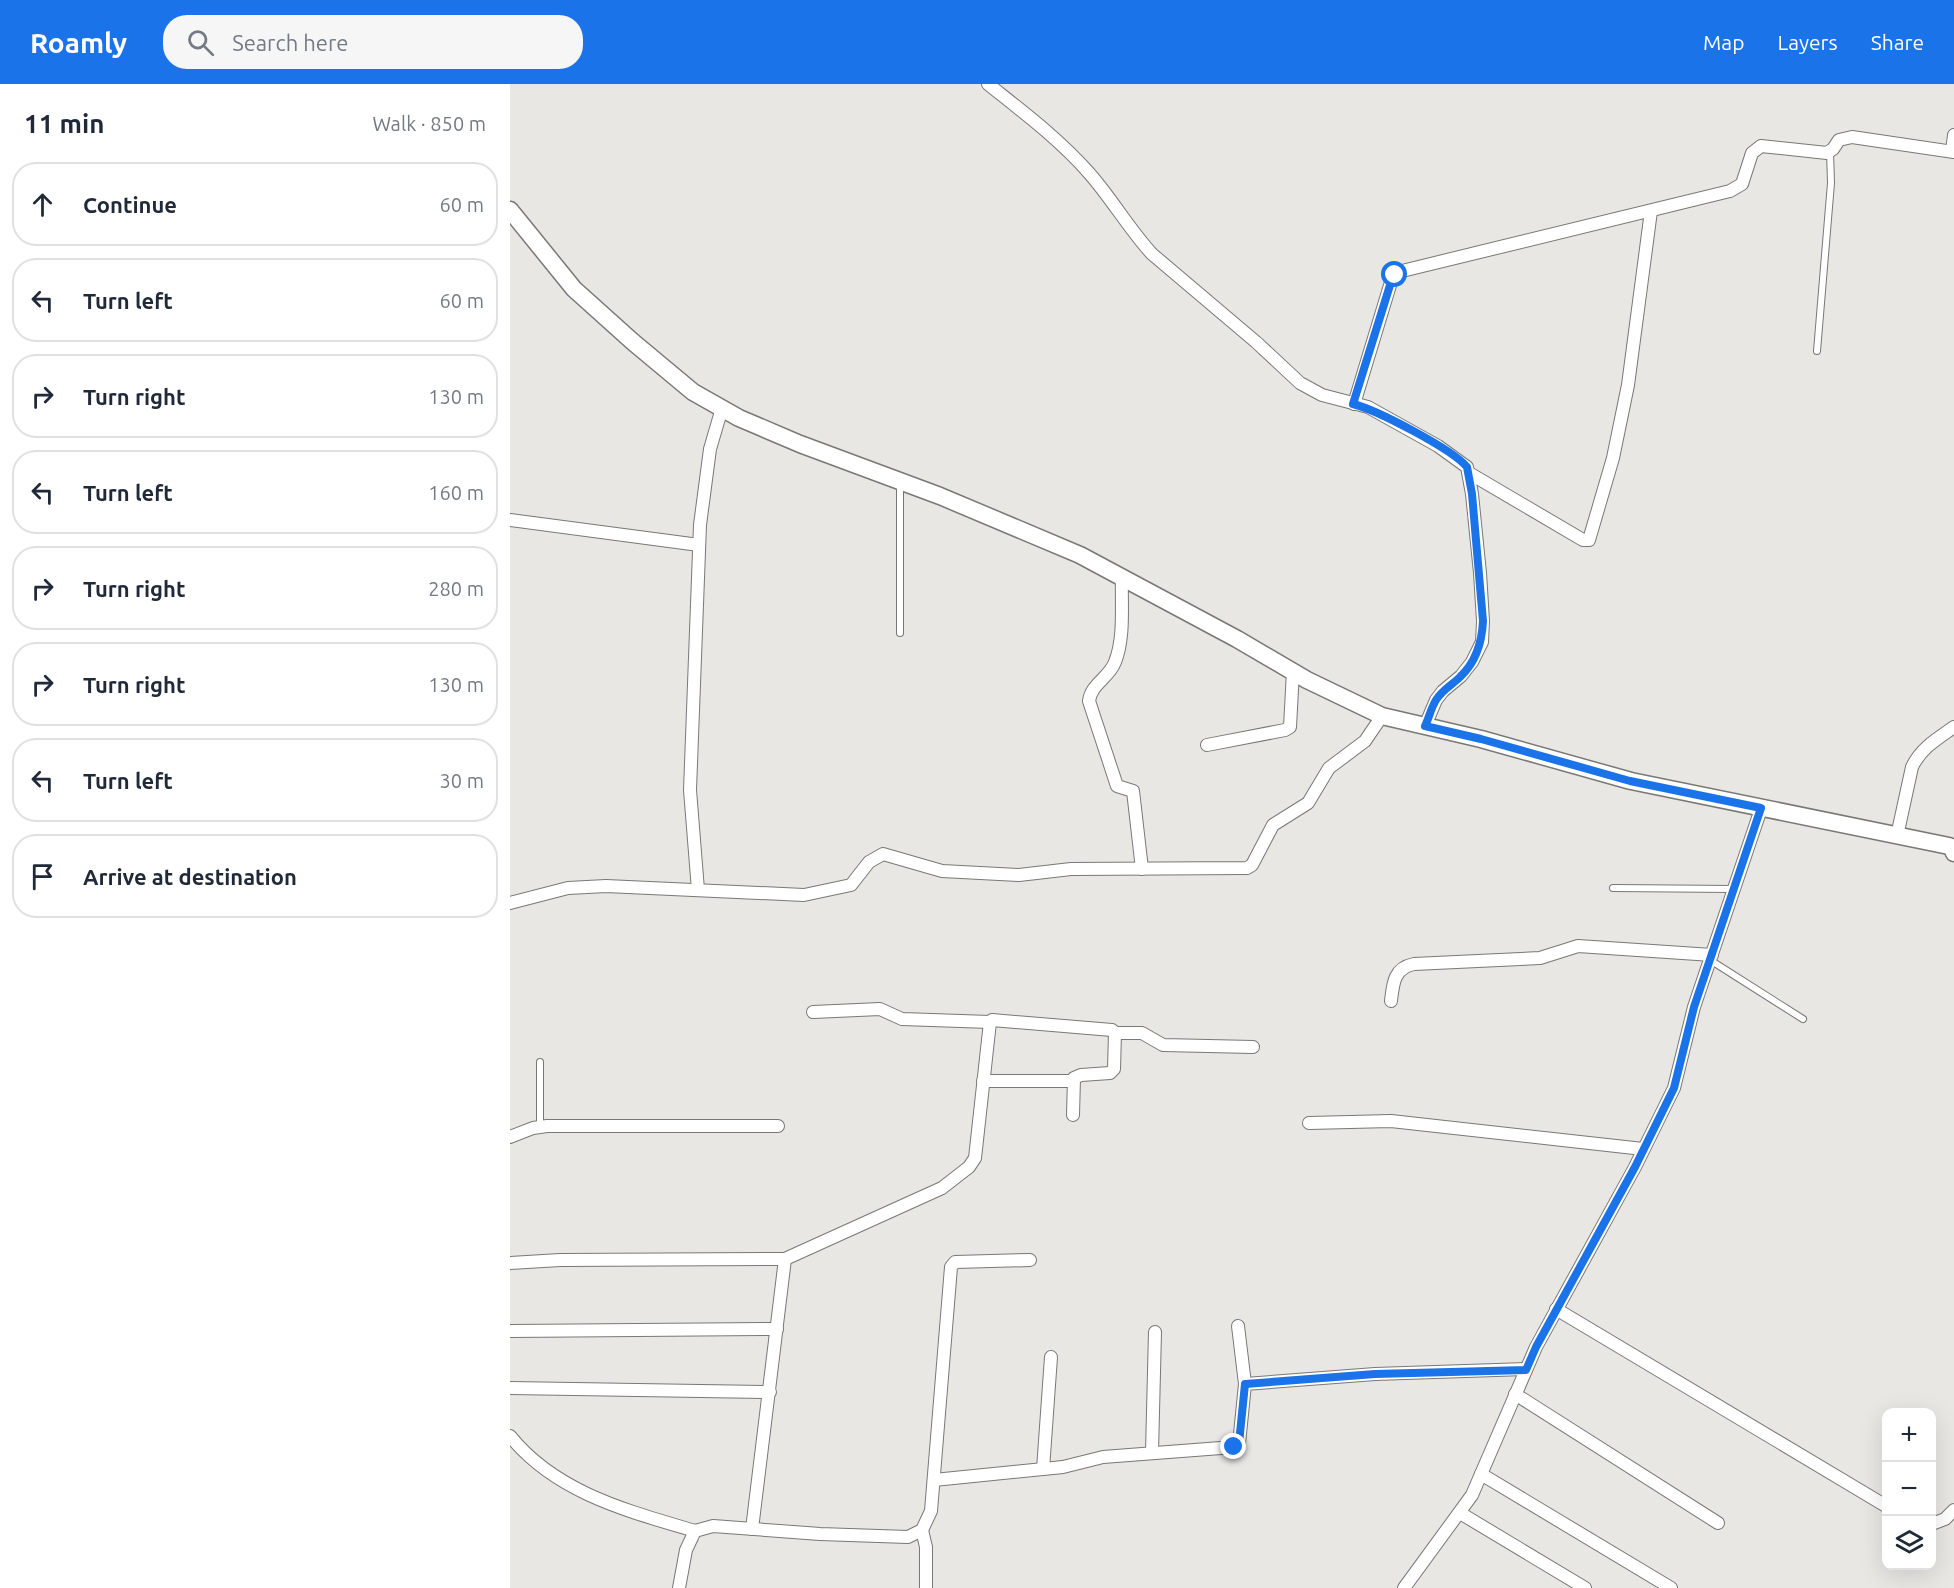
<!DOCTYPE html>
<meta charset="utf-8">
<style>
:root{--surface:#fff;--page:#f6f6f7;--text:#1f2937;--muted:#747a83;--line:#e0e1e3;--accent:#1a73e8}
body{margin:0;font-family:Ubuntu,sans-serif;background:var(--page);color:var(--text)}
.controls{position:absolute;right:18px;bottom:18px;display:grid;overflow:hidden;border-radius:12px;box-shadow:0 6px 24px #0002}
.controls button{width:54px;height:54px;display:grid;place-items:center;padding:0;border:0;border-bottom:2px solid var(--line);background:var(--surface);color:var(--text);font:30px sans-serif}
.stop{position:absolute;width:18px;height:18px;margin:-14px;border:4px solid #1a73e8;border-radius:50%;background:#fff}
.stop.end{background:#1a73e8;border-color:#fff;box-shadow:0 2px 6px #0008}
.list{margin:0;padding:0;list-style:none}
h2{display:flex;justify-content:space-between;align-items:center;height:78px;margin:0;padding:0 24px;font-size:26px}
h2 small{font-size:20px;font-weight:400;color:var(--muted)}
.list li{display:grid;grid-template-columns:39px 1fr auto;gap:18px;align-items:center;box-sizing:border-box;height:84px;margin:0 12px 12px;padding:0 12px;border:2px solid var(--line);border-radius:24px}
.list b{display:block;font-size:22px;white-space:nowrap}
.list em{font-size:20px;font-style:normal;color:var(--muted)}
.icon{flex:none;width:33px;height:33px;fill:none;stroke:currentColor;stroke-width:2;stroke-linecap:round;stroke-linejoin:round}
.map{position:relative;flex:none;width:1444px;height:1504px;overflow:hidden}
header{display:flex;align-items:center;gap:36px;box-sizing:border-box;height:84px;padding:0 30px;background:var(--accent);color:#fff}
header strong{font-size:28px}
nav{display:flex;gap:33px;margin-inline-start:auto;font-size:21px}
.search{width:420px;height:54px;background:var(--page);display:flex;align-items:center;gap:15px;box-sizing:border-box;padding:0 21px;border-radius:24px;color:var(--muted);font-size:22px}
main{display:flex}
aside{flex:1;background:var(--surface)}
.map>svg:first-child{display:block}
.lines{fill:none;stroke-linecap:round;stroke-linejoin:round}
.lane-casing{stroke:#787875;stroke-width:8}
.street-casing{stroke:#787875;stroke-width:14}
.secondary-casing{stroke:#787875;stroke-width:19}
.lane{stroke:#fff;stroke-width:6}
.street{stroke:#fff;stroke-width:12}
.secondary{stroke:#fff;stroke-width:16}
.route{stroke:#1a73e8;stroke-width:8}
</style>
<header>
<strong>Roamly</strong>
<div class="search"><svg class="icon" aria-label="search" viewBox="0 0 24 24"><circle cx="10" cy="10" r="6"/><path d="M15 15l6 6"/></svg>Search here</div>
<nav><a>Map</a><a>Layers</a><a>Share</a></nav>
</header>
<main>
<aside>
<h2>11 min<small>Walk · 850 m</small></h2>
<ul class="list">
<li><svg class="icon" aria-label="ahead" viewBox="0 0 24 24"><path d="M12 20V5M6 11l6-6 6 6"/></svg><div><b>Continue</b></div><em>60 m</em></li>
<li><svg class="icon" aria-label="left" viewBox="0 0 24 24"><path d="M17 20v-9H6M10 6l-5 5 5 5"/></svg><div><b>Turn left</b></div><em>60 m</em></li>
<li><svg class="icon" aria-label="right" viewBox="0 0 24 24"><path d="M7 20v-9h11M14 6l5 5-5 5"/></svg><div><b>Turn right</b></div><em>130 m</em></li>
<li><svg class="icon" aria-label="left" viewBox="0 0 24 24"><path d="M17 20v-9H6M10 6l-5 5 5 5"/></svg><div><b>Turn left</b></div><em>160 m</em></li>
<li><svg class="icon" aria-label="right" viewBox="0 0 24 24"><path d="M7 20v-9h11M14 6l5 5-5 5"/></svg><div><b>Turn right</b></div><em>280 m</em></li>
<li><svg class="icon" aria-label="right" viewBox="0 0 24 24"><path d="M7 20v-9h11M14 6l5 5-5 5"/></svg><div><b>Turn right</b></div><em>130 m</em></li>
<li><svg class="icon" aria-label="left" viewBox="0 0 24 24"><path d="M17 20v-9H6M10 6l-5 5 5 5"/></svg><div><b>Turn left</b></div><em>30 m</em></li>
<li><svg class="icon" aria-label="arrive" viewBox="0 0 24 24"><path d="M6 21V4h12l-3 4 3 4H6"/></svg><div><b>Arrive at destination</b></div></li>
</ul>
</aside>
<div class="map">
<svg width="1444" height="1504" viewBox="0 0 1444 1504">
<rect width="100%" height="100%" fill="#e8e7e4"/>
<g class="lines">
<defs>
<g id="lane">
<polyline points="1307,267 1321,99 1320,68"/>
<polyline points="390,549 390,400"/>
<polyline points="1103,804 1223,805"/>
<polyline points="1200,876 1293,935"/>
<polyline points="30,978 30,1043"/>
</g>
<g id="street">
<path d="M478,0C513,28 549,55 579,89C602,115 619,145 642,170L746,258L790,299L812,311L858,323L928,362L957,383L962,410L970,489L973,537L972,558L962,578L951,592L933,607L926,616L915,642"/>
<polyline points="1442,67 1444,51"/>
<polyline points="844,320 881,198 885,191 892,187 1220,107 1232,100 1242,69 1251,62 1317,69 1323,65 1329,56 1342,53 1444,68"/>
<polyline points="959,389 1073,456 1079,456 1103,374 1118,301 1141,127"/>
<polyline points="0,436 189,461"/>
<path d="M612,493C611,520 615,553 605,578C599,594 581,600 579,617L607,702L623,707L632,785"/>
<polyline points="697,661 775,646 780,643 783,587"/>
<path d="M1387,752L1402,683C1411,664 1427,655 1444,643"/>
<polyline points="188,806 180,706 190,441 200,365 212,324"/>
<polyline points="0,819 58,804 96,802 294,811 341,801 359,778 373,770 432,787 509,791 561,785 737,784 742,781 763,741 798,719 819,684 855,657 872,632"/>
<path d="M881,917C883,899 884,884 904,880L1030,874L1068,862L1202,871"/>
<polyline points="303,928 370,925 392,935 480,938"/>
<polyline points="605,949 632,949 653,961 743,963"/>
<polyline points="473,997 563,997"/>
<polyline points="799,1039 881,1037 1133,1065"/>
<polyline points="0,1053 23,1044 37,1042 268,1042"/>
<polyline points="0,1179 50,1176 275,1175 432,1104 459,1083 465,1074 480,938 482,936 602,946 605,949 604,985 600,989 571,991 564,994 563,1031"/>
<polyline points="1046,1225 1376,1422"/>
<polyline points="728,1242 735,1300"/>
<polyline points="0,1247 267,1245"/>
<polyline points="0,1304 260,1308"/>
<polyline points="1005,1310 1208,1439"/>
<path d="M0,1352C46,1409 118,1427 185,1447"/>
<polyline points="642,1368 645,1248"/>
<polyline points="533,1385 541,1273"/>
<polyline points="971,1390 1161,1504"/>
<polyline points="424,1396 553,1383 593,1373 724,1363 729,1360 735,1300 865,1290 1016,1285"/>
<polyline points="950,1429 1075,1504"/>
<polyline points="1422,1440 1435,1435 1444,1426"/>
<polyline points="242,1445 275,1175"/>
<polyline points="412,1446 416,1463 416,1504"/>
<polyline points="169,1504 176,1466 185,1447 203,1442 310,1450 398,1453 412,1446 421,1427 441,1183 445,1178 520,1176"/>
<polyline points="894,1504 962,1411 1026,1263 1125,1083 1164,1004 1184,923 1251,725"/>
</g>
<polyline id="secondary" points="0,126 64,205 123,258 183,308 229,334 290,360 430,412 570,471 727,555 797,596 872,632 971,655 1121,697 1439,762 1442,764 1444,769"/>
</defs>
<!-- lane casing -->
<use href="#lane" class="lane-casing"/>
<!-- street casing -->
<use href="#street" class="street-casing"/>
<!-- secondary casing -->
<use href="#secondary" class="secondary-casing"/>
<!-- lane -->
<use href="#lane" class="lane"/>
<!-- street -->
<use href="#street" class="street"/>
<!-- secondary -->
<use href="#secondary" class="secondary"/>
</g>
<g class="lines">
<!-- route -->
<path class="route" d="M724,1363L729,1359L735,1300L865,1290L1016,1286L1026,1263L1125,1083L1164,1004L1184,923L1251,724L1120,697L971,655L915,642C919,634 921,624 926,616C932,606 942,601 950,593C966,578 972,559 973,537L962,410L957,383C942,365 867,326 843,320L881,198L885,191"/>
</g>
</svg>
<div class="controls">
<button>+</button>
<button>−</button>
<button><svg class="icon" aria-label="layers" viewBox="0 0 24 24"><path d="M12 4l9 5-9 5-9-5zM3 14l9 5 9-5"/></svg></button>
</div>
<div class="stop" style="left:885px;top:191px"></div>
<div class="stop end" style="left:724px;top:1363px"></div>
</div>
</main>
